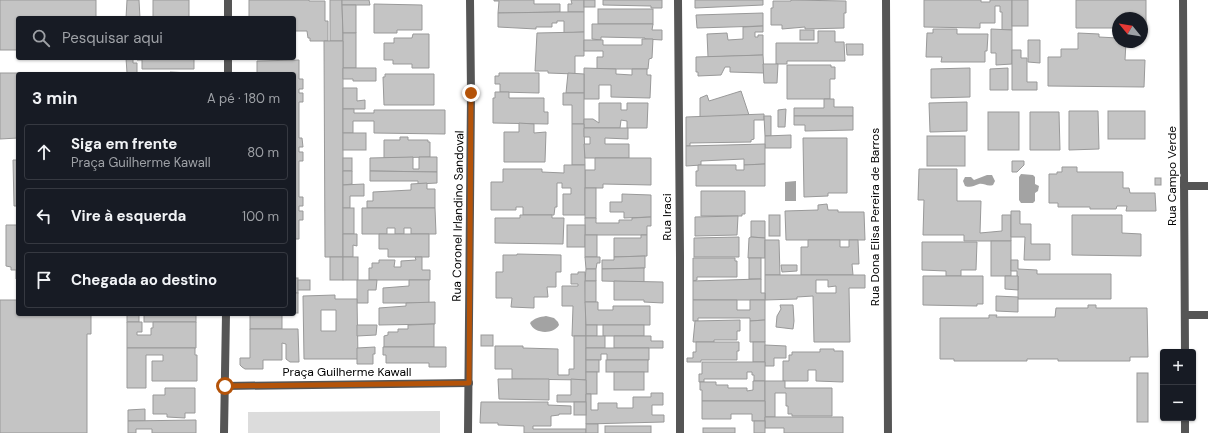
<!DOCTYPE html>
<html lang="pt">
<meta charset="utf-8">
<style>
:root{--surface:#171b24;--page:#20242c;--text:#f1f3f6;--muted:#9ea1a6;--line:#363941}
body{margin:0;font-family:"DM Sans",sans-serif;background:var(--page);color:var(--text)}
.controls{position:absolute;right:12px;bottom:12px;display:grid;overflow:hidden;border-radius:4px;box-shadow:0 1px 3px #0004}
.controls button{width:36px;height:36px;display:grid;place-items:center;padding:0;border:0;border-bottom:1px solid var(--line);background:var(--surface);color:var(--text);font:20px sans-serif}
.compass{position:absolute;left:1112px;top:12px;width:36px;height:36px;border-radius:50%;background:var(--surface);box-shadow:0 1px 3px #0004;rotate:300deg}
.stop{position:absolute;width:12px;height:12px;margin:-9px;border:3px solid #b45309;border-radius:50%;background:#fff}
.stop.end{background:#b45309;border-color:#fff;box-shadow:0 1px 4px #0008}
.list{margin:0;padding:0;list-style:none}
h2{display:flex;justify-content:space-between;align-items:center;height:52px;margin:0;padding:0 16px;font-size:17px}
h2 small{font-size:13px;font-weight:400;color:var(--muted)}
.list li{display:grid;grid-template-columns:26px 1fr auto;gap:12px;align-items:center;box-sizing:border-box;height:56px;margin:0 8px 8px;padding:0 8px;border:1px solid var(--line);border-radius:4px}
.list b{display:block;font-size:15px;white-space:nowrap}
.list p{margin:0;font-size:13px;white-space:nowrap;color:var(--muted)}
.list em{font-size:13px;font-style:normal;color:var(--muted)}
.icon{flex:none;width:22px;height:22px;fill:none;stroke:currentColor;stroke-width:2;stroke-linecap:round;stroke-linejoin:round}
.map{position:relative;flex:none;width:1208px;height:433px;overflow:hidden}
.search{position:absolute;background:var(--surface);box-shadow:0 1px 3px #0004;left:16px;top:16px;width:280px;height:44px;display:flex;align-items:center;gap:10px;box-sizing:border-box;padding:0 14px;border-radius:4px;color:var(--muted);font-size:15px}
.panel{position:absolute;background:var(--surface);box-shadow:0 1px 3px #0004;left:16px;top:72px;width:280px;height:244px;border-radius:4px}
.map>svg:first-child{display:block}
.green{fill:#dcdcdc}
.water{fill:#a3a3a3}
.building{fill:#c4c4c4;stroke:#999;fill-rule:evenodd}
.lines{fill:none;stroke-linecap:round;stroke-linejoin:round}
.minor{stroke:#555;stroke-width:8}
.route{stroke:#b45309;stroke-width:5}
.labels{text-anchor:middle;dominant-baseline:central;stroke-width:3;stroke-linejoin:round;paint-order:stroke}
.street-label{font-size:12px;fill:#000;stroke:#fff}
</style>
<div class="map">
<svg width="1208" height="433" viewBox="0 0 1208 433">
<rect width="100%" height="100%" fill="#fff"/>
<!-- green -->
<polygon class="green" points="440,411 440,433 248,433 248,412"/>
<!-- water -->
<g class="water">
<polygon points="1021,174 1033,175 1035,177 1035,184 1039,186 1038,191 1035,193 1035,201 1033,203 1021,203 1019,200 1019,177"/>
<path d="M987,175H992L995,181L993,185C987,187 984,183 979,184C973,186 971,188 965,186L963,181L965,177H971L974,180Z"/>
<polygon points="796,181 796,201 785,201 785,182"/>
<path d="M546,316L554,318L558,322L559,325C553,335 534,334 530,323C534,318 540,317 546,316Z"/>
</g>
<!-- building -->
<g class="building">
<polygon points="0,0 96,0 96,18 18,18 18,50 0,50"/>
<polygon points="127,0 139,0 140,18 126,18"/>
<rect x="153" y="0" width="36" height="18"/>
<polygon points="249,0 309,0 309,1 325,1 325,21 328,21 328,41 310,41 310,38 308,38 307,31 294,31 294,18 249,18"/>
<polygon points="330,0 342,0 343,41 330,41"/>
<polygon points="342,0 369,0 370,5 342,5"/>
<polygon points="494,0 534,0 534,4 560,4 560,12 498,13 499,1 494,1"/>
<polygon points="571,0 584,0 584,12 568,12 568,4 572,4"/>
<rect x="584" y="0" width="11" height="7"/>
<polygon points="603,0 662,0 662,8 651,8 651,6 603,5"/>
<polygon points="695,0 763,0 763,5 695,8"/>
<polygon points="791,0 846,1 846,13 844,13 844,28 805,29 805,27 782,29 782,25 771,25 771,8 773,8 773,1 791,1"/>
<polygon points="924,0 981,0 981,2 990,2 990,0 1012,0 1012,30 1002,30 1002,12 1000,12 1000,6 995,6 995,23 980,23 980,28 924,27"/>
<rect x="1012" y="0" width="16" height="26"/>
<polygon points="1076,0 1146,0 1146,28 1142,28 1142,18 1118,18 1118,28 1076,28"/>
<polygon points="374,4 422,5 422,30 397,30 397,33 374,33"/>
<polygon points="342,5 356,5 356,33 343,33"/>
<rect x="598" y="9" width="55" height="15"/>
<polygon points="560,12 584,12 584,32 564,33 564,21 557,21 557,23 552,23 552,27 536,27 536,29 498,27 498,13"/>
<polygon points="763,13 763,26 697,28 696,15"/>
<polygon points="592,24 653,24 652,30 662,30 662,40 645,39 645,38 601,37 601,40 592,39"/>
<polygon points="763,26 763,32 755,32 755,37 758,37 758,35 763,35 763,55 708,57 707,34 727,33 728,40 743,39 743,27"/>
<polygon points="933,29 957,29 957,34 988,34 987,51 985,51 985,62 941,62 942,57 926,57 927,33 933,33"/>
<polygon points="991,29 1012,30 1012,64 996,65 996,53 991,53"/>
<rect x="800" y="30" width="14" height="10"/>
<polygon points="818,31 835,31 835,42 844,42 845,61 787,61 787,64 776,64 776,43 818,43"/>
<polygon points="584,32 584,56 575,56 575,74 548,73 548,71 535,71 537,33"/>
<rect x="343" y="33" width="13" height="35"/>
<polygon points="1078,33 1099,34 1099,37 1118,38 1118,42 1126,42 1125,60 1145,60 1144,87 1048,86 1048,57 1061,57 1061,49 1078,49"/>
<polygon points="413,34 429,34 429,68 412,68 412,64 393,64 393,60 384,60 384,43 394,43 394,38 412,38"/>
<polygon points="642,39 653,39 652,58 649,59 648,69 597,69 597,57 603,57 603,51 584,51 584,40 603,40 603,45 642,45"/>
<polygon points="1028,40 1040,40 1040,63 1028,62"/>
<polygon points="324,41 343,41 343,257 325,257"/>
<polygon points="846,44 863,44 863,55 847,55"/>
<polygon points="1012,50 1021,50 1021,58 1027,58 1027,82 1037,82 1037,90 1012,90"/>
<polygon points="763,55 764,73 730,72 730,67 725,67 721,75 698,76 698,72 696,72 696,57"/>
<polygon points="126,58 133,58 133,63 137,63 137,73 127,73"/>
<polygon points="137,58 194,58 194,69 142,69 142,60 137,60"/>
<polygon points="299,60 299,79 303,79 303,89 299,89 299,93 303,93 303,102 299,102 299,138 302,138 303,147 299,147 299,152 303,152 303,161 299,161 299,197 303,197 303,206 299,206 299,211 303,211 303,220 299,220 299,239 294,239 294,74 257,74 257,61"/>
<polygon points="763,64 778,64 777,83 764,83"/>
<polygon points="787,65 831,65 831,67 835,67 835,79 830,79 830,99 787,99"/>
<polygon points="343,68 376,68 376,81 353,81 353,79 343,79"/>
<polygon points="584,68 616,69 616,74 632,75 632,69 647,69 647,75 651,75 650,98 611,97 611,85 599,85 599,99 584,99"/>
<polygon points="970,68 970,97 931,98 931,69"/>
<polygon points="1008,68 1008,90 990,90 990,69"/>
<polygon points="170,72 191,73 191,74 170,74"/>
<polygon points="0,73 92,73 92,74 18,74 18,138 0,139"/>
<rect x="127" y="73" width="19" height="1"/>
<polygon points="499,73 539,73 539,93 500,92 500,84 495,84 495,76 499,76"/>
<polygon points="568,73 584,74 584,93 566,93"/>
<polygon points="385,74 434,74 434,105 384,105 383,77 385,77"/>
<polygon points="343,88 357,88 357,101 365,100 365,109 343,109"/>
<polygon points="741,91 749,115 700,117 700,98 707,95 709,101"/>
<polygon points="495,92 509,92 509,98 544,98 544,112 548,112 548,124 493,123 493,98 495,98"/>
<polygon points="563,93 584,93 584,124 572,124 572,105 563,105"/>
<polygon points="824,99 834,99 834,107 853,107 853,116 794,116 794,108 824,108"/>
<polygon points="967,102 967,131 930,132 929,103"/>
<polygon points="599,103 621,103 621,110 627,110 627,103 648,103 647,128 627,128 627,121 621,120 620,128 584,128 584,119 593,119 599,123"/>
<polygon points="343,109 354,109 354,113 374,113 374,110 445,110 445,134 374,133 374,121 353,121 353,133 343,133"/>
<polygon points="786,109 785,127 778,127 778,110"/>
<polygon points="1069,111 1098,111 1099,149 1069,150"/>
<rect x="1108" y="111" width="37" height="28"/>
<rect x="988" y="112" width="31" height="38"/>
<polygon points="1030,112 1059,112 1060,150 1030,150"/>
<polygon points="764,114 764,120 754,120 754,139 751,140 751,142 690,143 690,146 686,146 686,117"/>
<polygon points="764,116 771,116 771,136 765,136"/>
<polygon points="794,116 853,116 853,130 805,131 805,125 794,125"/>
<polygon points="519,123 534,124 534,133 546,132 545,162 504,162 504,132 519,132"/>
<polygon points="572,124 584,124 585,165 572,165"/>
<polygon points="584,128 628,128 628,139 605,138 605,144 629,144 629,158 585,158 584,144 590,144 590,137 584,137"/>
<rect x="343" y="133" width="23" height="17"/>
<polygon points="791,135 791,148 765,148 765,136"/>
<rect x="927" y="136" width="38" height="30"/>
<polygon points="400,137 408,137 408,140 428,140 428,142 430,142 430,157 384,158 384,140 400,140"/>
<polygon points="803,138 847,138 847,193 828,193 828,196 804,197"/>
<polygon points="765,144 765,164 744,165 744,159 701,161 701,165 686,166 686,146"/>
<polygon points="413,157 413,169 419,169 419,157 437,157 437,172 370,171 370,158"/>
<rect x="343" y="158" width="9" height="13"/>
<polygon points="595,158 651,158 651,185 603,184 603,188 585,188 585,170 595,170"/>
<polygon points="13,160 18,160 18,206 14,206"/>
<polygon points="1012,161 1024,161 1024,165 1017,172 1012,172"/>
<polygon points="765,164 765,186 696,186 696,171 698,171 698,165 736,165 736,170 744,170 744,165"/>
<polygon points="564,165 585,165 585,215 563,215 563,194 571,194 571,188 562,188 562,183 557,183 557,207 555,207 554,215 523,215 523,207 516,207 516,210 491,210 491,182 503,182 503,169 542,169 542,172 564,173"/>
<polygon points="1062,167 1077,167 1077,172 1123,172 1123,188 1129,188 1130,193 1155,193 1156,211 1126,211 1127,206 1117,206 1116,209 1090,209 1090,207 1058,207 1058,203 1049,203 1049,174 1057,174 1057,172 1062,172"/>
<polygon points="919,169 957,169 957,201 981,201 980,233 1002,231 1002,215 1011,215 1011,241 964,241 964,235 923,235 924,200 918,200"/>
<polygon points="343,171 352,171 352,184 343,185"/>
<polygon points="370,171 437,172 437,183 418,184 418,181 370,181"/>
<rect x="1155" y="178" width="6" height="7"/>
<polygon points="427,183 427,189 435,189 435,208 367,208 367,201 373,201 373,192 411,190 411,184"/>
<polygon points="364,184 364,196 350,196 350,208 343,208 343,185"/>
<rect x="585" y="188" width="11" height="30"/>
<polygon points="701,191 745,191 745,214 742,214 742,216 701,216"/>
<polygon points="622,194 651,195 651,217 624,218 624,212 610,212 610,202 622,202"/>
<polygon points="827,204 828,210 838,210 838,212 864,212 865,240 786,240 785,211 818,210 818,205"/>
<rect x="343" y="208" width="11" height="26"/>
<polygon points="362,208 435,208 436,234 411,234 411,228 404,228 404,234 395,234 395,228 387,228 387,234 362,234"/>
<polygon points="1011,211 1020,211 1020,224 1031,224 1031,244 1050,244 1050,260 1024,260 1025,237 1011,237"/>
<polygon points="520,215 552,215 552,218 564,218 563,244 495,243 495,218 520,218"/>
<rect x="769" y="215" width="11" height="21"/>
<polygon points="1072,215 1122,215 1122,233 1141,234 1141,256 1072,255"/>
<polygon points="738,216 737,235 695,236 695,217"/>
<polygon points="651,217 651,226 647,226 647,235 585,235 585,218 596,218 596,223 619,223 619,220 632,220 632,218"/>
<polygon points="751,221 765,221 765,238 751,237"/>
<polygon points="6,225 18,225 18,279 16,279 16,270 11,270 11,267 6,266"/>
<rect x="567" y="225" width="18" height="22"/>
<polygon points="343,234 357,234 357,246 353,245 353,257 343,257"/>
<polygon points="379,234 429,234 429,257 388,257 388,249 379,249"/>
<rect x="585" y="235" width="12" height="22"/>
<polygon points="641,235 647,235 647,256 614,257 614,238 641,238"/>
<polygon points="739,237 739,257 694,257 694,238"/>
<polygon points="751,237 765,238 765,258 748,258 749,238"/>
<polygon points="765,240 779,240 780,275 765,275"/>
<polygon points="808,240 840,240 840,247 849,247 849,240 858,240 859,264 852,264 853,275 801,275 801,247 808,247"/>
<rect x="991" y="241" width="20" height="35"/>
<polygon points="922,242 977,242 976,270 961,270 961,276 946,276 946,271 922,270"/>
<polygon points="517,254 561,255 561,272 556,272 556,287 547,287 548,297 534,297 534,308 511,307 512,298 496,298 496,272 503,272 503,255 517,255"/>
<polygon points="645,256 645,268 602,269 602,260 614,260 614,257"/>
<rect x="330" y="257" width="13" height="23"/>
<rect x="343" y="257" width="15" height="23"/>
<polygon points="415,257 422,257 422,270 430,270 430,280 369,280 369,268 372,268 372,263 379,263 379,260 395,260 394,267 401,267 401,261 416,260"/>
<polygon points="585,257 600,257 600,263 597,263 596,269 586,269"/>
<polygon points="693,258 735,258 735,261 737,261 737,277 697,277 697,280 693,281"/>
<rect x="749" y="258" width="12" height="21"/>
<polygon points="1011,260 1018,260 1018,269 1037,270 1037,274 1111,274 1111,299 1018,299 1018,276 1017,276 1017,271 1011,271"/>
<polygon points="781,265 797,265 797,271 782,272"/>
<polygon points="644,268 644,282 602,281 602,269"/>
<polygon points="586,269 596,269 596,281 585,281"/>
<polygon points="578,272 585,272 586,336 572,336 573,306 562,306 562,286 578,286 578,284 571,284 571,274 578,274"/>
<path d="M765,275H865V288H849L850,342H814L813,296L797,297V299L765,300ZM816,280H828V287L836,286V293H816Z"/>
<polygon points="923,276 983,276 983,304 977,304 977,306 923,305"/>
<polygon points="1005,276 1018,276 1018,290 1005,289"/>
<rect x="294" y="278" width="4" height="15"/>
<polygon points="761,279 761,293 765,293 765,300 693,300 693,281"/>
<rect x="298" y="280" width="12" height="10"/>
<polygon points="357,280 377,280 376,290 368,290 368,303 357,303"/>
<polygon points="409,280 429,280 429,303 383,303 383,288 409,286"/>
<rect x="585" y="281" width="11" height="21"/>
<polygon points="614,281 663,282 663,303 644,302 644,300 614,300"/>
<rect x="294" y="293" width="4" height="20"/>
<path d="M335,295V299H357L358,359H304L303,296ZM321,310H336V331H321Z"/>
<polygon points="996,296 1018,297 1018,312 996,311"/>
<polygon points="0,300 18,300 18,314 91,314 91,334 87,334 87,433 0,433"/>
<polygon points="693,300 737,300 737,310 750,310 750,300 765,300 765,320 750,321 750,318 698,318 698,321 693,321"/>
<polygon points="435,302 435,324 379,325 379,308 406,306 406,303"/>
<polygon points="585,302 598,302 598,310 613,310 613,306 650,306 650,325 586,325"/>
<polygon points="780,305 793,305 794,321 793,329 776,327 777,316 781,309"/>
<polygon points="1088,305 1096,305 1096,308 1147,308 1148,357 1130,357 1130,361 1058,361 1058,359 1027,359 1027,361 954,361 954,359 940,359 940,318 989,318 989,315 997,315 996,317 1055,317 1056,308 1088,308"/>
<rect x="127" y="314" width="12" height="8"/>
<rect x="144" y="314" width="52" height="8"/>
<rect x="250" y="314" width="32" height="15"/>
<polygon points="740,320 740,331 737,331 737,340 714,340 714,342 693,342 695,321"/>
<polygon points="765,320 765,342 750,342 750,321"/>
<polygon points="127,322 142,322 142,332 137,332 137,335 151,335 151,328 153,328 153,322 196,322 196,348 127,348"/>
<polygon points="434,324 434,347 384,347 384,336 388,335 388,332 398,332 398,329 408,329 408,325"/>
<polygon points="357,325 377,325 376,335 357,336"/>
<rect x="586" y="325" width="11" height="11"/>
<rect x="603" y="325" width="41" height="11"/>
<polygon points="250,329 298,329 299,362 290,362 286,359 286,344 282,343 282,360 263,360 263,369 245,369 242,367 240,365 240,358 250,358"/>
<rect x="481" y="335" width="12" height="11"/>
<polygon points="574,336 586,336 586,380 512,379 512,369 495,369 495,346 523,346 523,348 558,349 558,375 569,375 569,369 574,369"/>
<rect x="586" y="336" width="19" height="12"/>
<polygon points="614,336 651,336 651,341 663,341 663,348 614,348"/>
<polygon points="696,342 739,342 739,351 737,351 737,360 701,360 701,362 687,362 687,358 693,358 693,352 696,352"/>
<rect x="753" y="342" width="12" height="20"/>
<polygon points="765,345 786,346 786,358 774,358 774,366 765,366"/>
<polygon points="375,347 375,354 373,354 373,364 357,364 357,348"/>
<polygon points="383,347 446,347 446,367 429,367 429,363 386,363 386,355 383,355"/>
<polygon points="127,348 195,348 195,355 197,355 197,381 152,381 152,361 163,361 163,355 146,355 146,388 127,388"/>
<polygon points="586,348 649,348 649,360 607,360 607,354 601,354 601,360 586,360"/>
<polygon points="820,349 834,349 834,351 843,351 843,382 816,381 816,370 808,370 808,381 783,381 783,361 789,361 789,355 792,355 792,352 820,352"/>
<rect x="586" y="360" width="13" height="12"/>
<rect x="606" y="360" width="42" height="12"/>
<polygon points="702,362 765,362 765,381 754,381 754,375 752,375 752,372 747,372 747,379 704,379 704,382 699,382 699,374 702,374"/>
<rect x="586" y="372" width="11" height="22"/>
<rect x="614" y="372" width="30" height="18"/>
<rect x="1137" y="373" width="11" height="49"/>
<polygon points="498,379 549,379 549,400 499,399"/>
<polygon points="571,379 586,380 586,402 557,402 557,395 571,395"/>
<polygon points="753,381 765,381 765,401 702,401 702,390 700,390 700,382 716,382 716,385 728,385 728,388 747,388 747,391 753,390"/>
<polygon points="765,381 785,381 785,388 832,388 832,416 792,416 792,414 788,414 788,406 786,406 786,393 775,393 775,417 765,417"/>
<polygon points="165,388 195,388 195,413 185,413 185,418 167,417 167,414 153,414 153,395 165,395"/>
<polygon points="651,393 663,393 663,405 652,405 652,415 664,415 664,422 586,424 586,394 591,394 591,410 598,410 598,403 617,403 617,408 633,408 633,397 651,397"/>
<polygon points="702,401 765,401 765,421 752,421 752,414 731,414 731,419 702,419"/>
<polygon points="481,402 548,402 548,405 571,406 571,414 559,414 559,415 551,416 551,426 533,426 533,429 586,429 586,433 524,433 524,426 498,425 498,423 480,423"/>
<rect x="574" y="402" width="12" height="13"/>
<polygon points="145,409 145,421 128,421 128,410"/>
<polygon points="765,417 843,417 843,433 784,433 784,428 765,428"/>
<polygon points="196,420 196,433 152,433 152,429 136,429 136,433 128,433 128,421"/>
<rect x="754" y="421" width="11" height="12"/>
<rect x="586" y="424" width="12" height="9"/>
<rect x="605" y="426" width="46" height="7"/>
<rect x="703" y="428" width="32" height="5"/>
</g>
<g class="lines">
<!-- minor -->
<g class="minor">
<polyline points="678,0 680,257 680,433"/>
<polyline points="886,0 888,433"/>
<polyline points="1183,0 1185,352"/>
<polyline points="228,18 228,0"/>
<polyline points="228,74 228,58"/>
<polyline points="1184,186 1208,186"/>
<polyline points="1185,315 1208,315"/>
<polyline points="225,386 469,383"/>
<polyline points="1185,418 1185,433"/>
<polyline points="224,433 226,314"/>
<polyline points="468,433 471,93 470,0"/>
</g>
</g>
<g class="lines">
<!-- route -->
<polyline class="route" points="225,386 469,383 471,93"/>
</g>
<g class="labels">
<!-- street labels -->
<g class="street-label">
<text transform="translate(1172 176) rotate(-90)">Rua Campo Verde</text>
<text transform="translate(458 216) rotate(-89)">Rua Coronel Irlandino Sandoval</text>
<text transform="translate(667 217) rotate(-90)">Rua Iraci</text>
<text transform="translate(875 217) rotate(-90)">Rua Dona Elisa Pereira de Barros</text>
<text x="347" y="372">Praça Guilherme Kawall</text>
</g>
</g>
</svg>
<div class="controls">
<button>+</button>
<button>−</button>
</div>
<svg class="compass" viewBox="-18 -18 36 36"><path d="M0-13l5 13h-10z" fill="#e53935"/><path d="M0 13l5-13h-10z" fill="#9ea1a6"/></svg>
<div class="stop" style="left:225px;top:386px"></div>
<div class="stop end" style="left:471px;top:93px"></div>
<div class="search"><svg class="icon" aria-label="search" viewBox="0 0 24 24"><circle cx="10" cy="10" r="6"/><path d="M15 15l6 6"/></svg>Pesquisar aqui</div>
<section class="panel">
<h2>3 min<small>A pé · 180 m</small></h2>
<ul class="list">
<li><svg class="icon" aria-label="ahead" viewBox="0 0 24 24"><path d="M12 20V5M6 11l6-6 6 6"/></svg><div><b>Siga em frente</b><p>Praça Guilherme Kawall</p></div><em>80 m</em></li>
<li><svg class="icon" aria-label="left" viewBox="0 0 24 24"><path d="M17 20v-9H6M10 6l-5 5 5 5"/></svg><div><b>Vire à esquerda</b></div><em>100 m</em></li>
<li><svg class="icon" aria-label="arrive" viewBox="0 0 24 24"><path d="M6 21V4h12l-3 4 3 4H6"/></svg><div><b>Chegada ao destino</b></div></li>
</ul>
</section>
</div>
